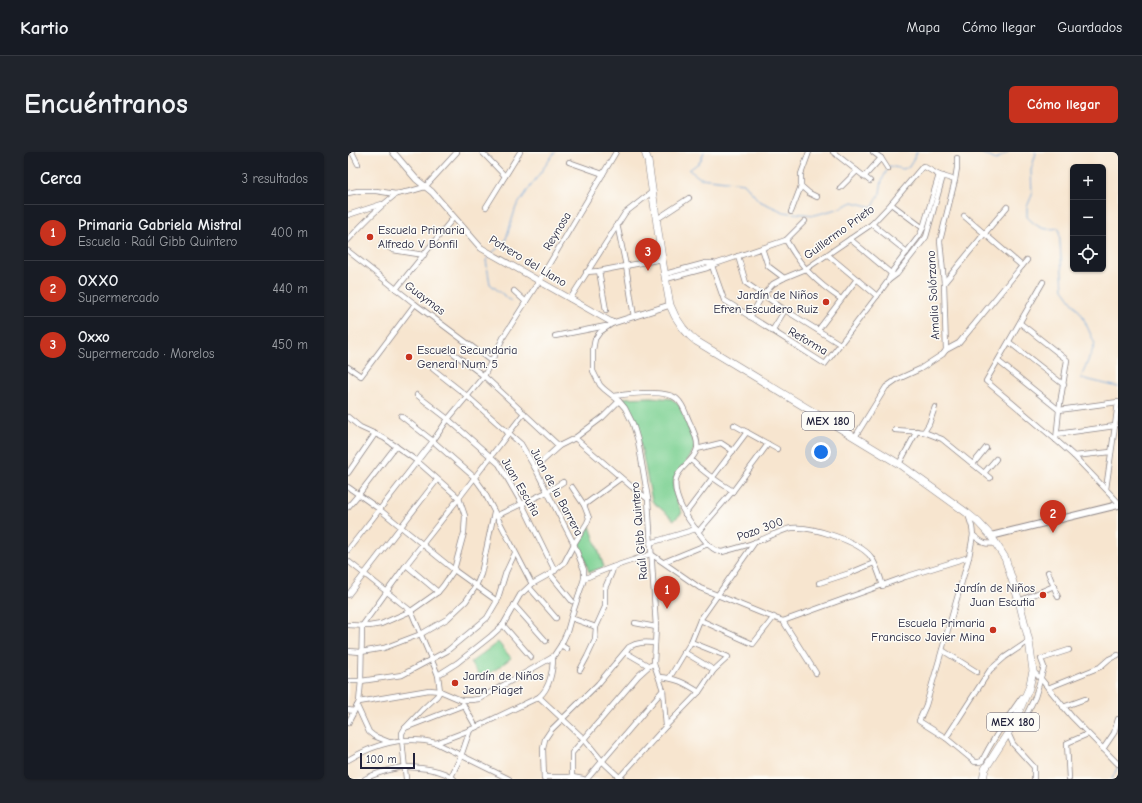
<!DOCTYPE html>
<html lang="es">
<meta charset="utf-8">
<style>
:root{--surface:#171b24;--page:#20242c;--text:#f1f3f6;--muted:#9ea1a6;--line:#363941;--accent:#c8321e}
body{margin:0;font-family:"Comic Neue",sans-serif;background:var(--page);color:var(--text)}
.controls{position:absolute;right:12px;top:12px;display:grid;overflow:hidden;border-radius:6px;box-shadow:0 1px 3px #0004}
.controls button{width:36px;height:36px;display:grid;place-items:center;padding:0;border:0;border-bottom:1px solid var(--line);background:var(--surface);color:var(--text);font:20px sans-serif}
.scale{position:absolute;left:12px;bottom:10px;width:55px;box-sizing:border-box;padding-left:4px;border:2px solid #22223b;border-top:0;font-size:11px;line-height:14px;white-space:nowrap;color:#22223b;-webkit-text-stroke:3px #fdfcf7;paint-order:stroke}
.you{position:absolute;left:473px;top:300px;width:14px;height:14px;margin:-10px;border:3px solid #fff;border-radius:50%;background:#1a73e8;box-shadow:0 0 0 6px #1a73e833}
.badge{display:grid;place-items:center;width:26px;height:26px;border-radius:50%;background:var(--accent);color:#fff;font-size:13px;font-weight:700}
.pin{position:absolute;translate:-50% -33px;filter:drop-shadow(0 1px 2px #0008)}
.pin::after{content:'';position:absolute;top:21px;width:14px;height:12px;background:inherit;clip-path:polygon(0 0,100% 0,50% 100%)}
.list{margin:0;padding:0;list-style:none}
h2{display:flex;justify-content:space-between;align-items:center;height:52px;margin:0;padding:0 16px;font-size:17px}
h2 small{font-size:13px;font-weight:400;color:var(--muted)}
.list li{display:grid;grid-template-columns:26px 1fr auto;gap:12px;align-items:center;box-sizing:border-box;height:56px;padding:0 16px;border-top:1px solid var(--line)}
.list b{display:block;font-size:15px;white-space:nowrap}
.list p{margin:0;font-size:13px;white-space:nowrap;color:var(--muted)}
.list em{font-size:13px;font-style:normal;color:var(--muted)}
.icon{flex:none;width:22px;height:22px;fill:none;stroke:currentColor;stroke-width:2;stroke-linecap:round;stroke-linejoin:round}
.map{position:relative;flex:none;width:770px;height:627px;overflow:hidden;border-radius:6px}
header{display:flex;align-items:center;gap:24px;box-sizing:border-box;height:56px;padding:0 20px;background:var(--surface);border-bottom:1px solid var(--line)}
header strong{font-size:19px}
nav{display:flex;gap:22px;margin-inline-start:auto;font-size:14px}
.intro{display:flex;align-items:center;justify-content:space-between;box-sizing:border-box;height:96px;padding:0 24px}
h1{margin:0;font-size:28px}
.button{padding:10px 18px;border-radius:6px;background:var(--accent);color:#fff;font-size:14px;font-weight:700}
main{display:flex;gap:24px;padding:0 24px}
aside{flex:1;background:var(--surface);border-radius:6px;box-shadow:0 1px 3px #0004}
.map>svg:first-child{display:block}
.green{fill:#7fd294;stroke:#507a68}
.lines{fill:none;stroke-linecap:round;stroke-linejoin:round}
.stream{stroke:#699fd6;stroke-width:1}
.minor-casing{stroke:#8c8485;stroke-width:6}
.tertiary-casing{stroke:#8c8485;stroke-width:7}
.secondary-casing{stroke:#8c8485;stroke-width:8}
.primary-casing{stroke:#8c8485;stroke-width:8}
.minor{stroke:#fff;stroke-width:4.5}
.tertiary{stroke:#fff;stroke-width:5.5}
.secondary{stroke:#fff;stroke-width:6}
.primary{stroke:#fff;stroke-width:7}
.poi-dot{fill:#c8321e;stroke:#fdfcf7;stroke-width:1.5}
.labels{text-anchor:middle;dominant-baseline:central;stroke-width:3;stroke-linejoin:round;paint-order:stroke}
.shield{fill:#fdfcf7;stroke:#646373;stroke-width:1}
.shield-label{font-size:11px;font-weight:bold;fill:#22223b}
.poi-label{font-size:12px;fill:#22223b;stroke:#fdfcf7;text-anchor:start}
.street-label{font-size:12px;fill:#22223b;stroke:#fdfcf7}
</style>
<header>
<strong>Kartio</strong>
<nav><a>Mapa</a><a>Cómo llegar</a><a>Guardados</a></nav>
</header>
<div class="intro"><h1>Encuéntranos</h1><a class="button">Cómo llegar</a></div>
<main>
<aside>
<h2>Cerca<small>3 resultados</small></h2>
<ul class="list">
<li><span class="badge">1</span><div><b>Primaria Gabriela Mistral</b><p>Escuela · Raúl Gibb Quintero</p></div><em>400 m</em></li>
<li><span class="badge">2</span><div><b>OXXO</b><p>Supermercado</p></div><em>440 m</em></li>
<li><span class="badge">3</span><div><b>Oxxo</b><p>Supermercado · Morelos</p></div><em>450 m</em></li>
</ul>
</aside>
<div class="map">
<svg width="770" height="627" viewBox="0 0 770 627">
<rect width="100%" height="100%" fill="#fdfcf7"/>
<filter id="ink" filterUnits="userSpaceOnUse"><feTurbulence type="fractalNoise" baseFrequency=".025" numOctaves="2"/><feDisplacementMap in="SourceGraphic" scale="8" xChannelSelector="R" yChannelSelector="G"/><feConvolveMatrix kernelMatrix="1 2 1 2 8 2 1 2 1" color-interpolation-filters="sRGB"/></filter>
<filter id="wash" filterUnits="userSpaceOnUse"><feTurbulence type="fractalNoise" baseFrequency=".012" numOctaves="4" result="noise"/><feDisplacementMap in="SourceGraphic" scale="16" xChannelSelector="R" yChannelSelector="G"/><feGaussianBlur stdDeviation="0.9" result="paint"/><feColorMatrix in="noise" values="0 0 0 0 0 0 0 0 0 0 0 0 0 0 0 0 0 1.4 0 .05"/><feComposite in="paint" operator="in"/></filter>
<g filter="url(#wash)">
<rect width="100%" height="100%" fill="#f7e5cf"/>
<!-- green -->
<g class="green">
<polygon points="303,245 324,247 331,253 346,289 346,297 342,305 326,326 325,335 329,350 334,361 326,368 304,349 290,279 284,261 275,246"/>
<polygon points="242,374 256,415 241,420 232,392"/>
<polygon points="150,490 163,506 135,527 122,511"/>
</g>
<g class="lines">
<!-- stream -->
<g class="stream">
<polyline points="356,0 352,10 341,18 352,26 396,31 411,49 436,60 442,61"/>
<polyline points="631,0 648,8 660,0"/>
<path d="M687,0L688,1L683,18L684,43L679,55V65C691,76 694,79 711,76L715,137L734,163L747,192L733,226L770,235"/>
<polyline points="540,15 541,14 555,17 561,15 569,0"/>
<polyline points="445,61 467,63 489,57 505,50 525,55 532,41 534,28 539,18"/>
<polyline points="145,100 157,90 168,55 207,0"/>
<polyline points="142,104 138,108 142,132 163,149"/>
<polyline points="764,627 770,614"/>
</g>
</g>
</g>
<g filter="url(#ink)">
<g class="lines">
<defs>
<g id="minor">
<polyline points="4,0 10,12"/>
<polyline points="134,0 157,24"/>
<polyline points="485,0 522,29"/>
<polyline points="525,0 533,6 540,17"/>
<polyline points="221,10 255,22"/>
<polyline points="516,25 533,6"/>
<polyline points="453,34 461,41 469,45"/>
<polyline points="492,36 509,19"/>
<polyline points="0,41 10,39 28,39 48,42 63,39 77,35 109,0"/>
<polyline points="543,52 575,76"/>
<polyline points="138,55 172,0"/>
<polyline points="443,60 453,34 453,22 461,0"/>
<polyline points="0,63 34,52"/>
<polyline points="616,64 674,114"/>
<polyline points="309,67 341,46"/>
<polyline points="269,72 278,114 286,165"/>
<polyline points="524,72 559,100"/>
<polyline points="502,87 545,123"/>
<path d="M0,88C15,71 30,56 48,42"/>
<path d="M438,88C453,115 468,130 493,147"/>
<polyline points="34,91 45,98 76,103"/>
<polyline points="414,96 420,114 436,126"/>
<polyline points="0,99 67,152 143,209"/>
<polyline points="480,103 529,144"/>
<polyline points="390,104 398,131 437,158 492,192"/>
<polyline points="363,111 376,148 477,212 529,144 540,129 545,118 571,84 575,76 591,23"/>
<polyline points="251,119 258,158"/>
<polyline points="238,120 251,119 314,107"/>
<polyline points="317,122 358,111 365,111"/>
<polyline points="318,127 359,116 367,112 438,88 457,69"/>
<polyline points="541,128 549,122 578,85 595,24"/>
<polyline points="695,130 638,229 708,288 726,304 770,350"/>
<polyline points="596,131 637,81 659,55"/>
<polyline points="48,137 106,65"/>
<polyline points="166,139 178,150"/>
<polyline points="222,147 277,61 304,40"/>
<polyline points="402,165 415,143 425,132 436,126 458,117 524,72 543,52 575,14 591,23 607,28"/>
<polyline points="265,171 252,180 247,187 245,198 245,219 252,233 256,237 271,249 277,256 285,272 290,289 300,347 308,475 306,512 315,538 318,574"/>
<polyline points="672,171 719,208 711,258 708,288"/>
<polyline points="470,178 509,127"/>
<polyline points="424,179 437,158"/>
<polyline points="207,184 258,174"/>
<polyline points="661,190 716,233"/>
<polyline points="101,198 136,224 211,294"/>
<polyline points="598,198 611,191 679,108"/>
<polyline points="650,209 711,258 770,250 767,274 758,337"/>
<polyline points="0,215 13,224 67,152"/>
<polyline points="69,243 100,267 151,312 174,352 207,419"/>
<path d="M266,244C280,242 318,237 329,247C336,253 338,263 342,271C345,278 351,289 349,297C346,309 331,315 328,327C324,345 340,368 351,381C357,389 364,399 374,400C386,397 398,394 410,389C418,386 436,377 444,376C463,374 511,389 523,405C529,414 532,424 535,434"/>
<polyline points="53,264 85,289 126,325 134,336 184,432"/>
<polyline points="0,265 12,275 36,286 69,309 111,346 117,364 116,381 106,418 95,434 90,440 63,459 33,472 21,474 0,473"/>
<polyline points="386,273 429,297"/>
<polyline points="547,278 576,280 594,287 642,326"/>
<polyline points="576,280 581,272 587,255"/>
<polyline points="709,282 767,274"/>
<polyline points="507,285 538,235 548,228 572,217 595,202 598,198 596,131 592,89 607,28 609,16 609,6"/>
<polyline points="227,286 284,335 300,347"/>
<polyline points="349,297 373,291 385,299"/>
<polyline points="726,304 763,300"/>
<path d="M343,308C356,321 370,330 385,339"/>
<polyline points="551,312 569,279"/>
<polyline points="625,312 638,296"/>
<polyline points="187,316 211,294 227,286 255,265 271,249"/>
<polyline points="0,321 27,282"/>
<polyline points="636,321 648,307"/>
<polyline points="0,335 31,357 106,418 149,449"/>
<polyline points="236,353 273,326"/>
<polyline points="0,355 11,342 48,294"/>
<polyline points="337,362 399,280"/>
<path d="M620,362L624,375L625,383L621,405L594,498L578,553L571,569L598,586L627,610H631L634,609C645,586 659,566 674,545L677,544"/>
<polyline points="148,364 199,340 215,330"/>
<polyline points="350,380 385,339 420,292"/>
<path d="M625,383C634,390 636,393 647,391"/>
<polyline points="302,391 348,377"/>
<polyline points="0,398 85,289 100,267 136,224 156,184 191,129 268,0"/>
<polyline points="0,409 63,459 90,523 92,539 89,544 74,558 57,576"/>
<polyline points="316,410 360,392"/>
<polyline points="58,413 90,440"/>
<polyline points="700,420 710,445"/>
<polyline points="202,422 224,449"/>
<path d="M236,427C257,416 281,410 303,402L352,436L413,461L435,469L557,425L621,405"/>
<polyline points="471,431 502,421 526,411"/>
<polyline points="181,435 208,466"/>
<polyline points="0,443 89,328"/>
<polyline points="671,449 706,434"/>
<polyline points="166,453 198,489"/>
<polyline points="223,466 248,475"/>
<polyline points="352,468 405,492 426,465"/>
<polyline points="435,469 468,521"/>
<polyline points="287,471 308,475"/>
<polyline points="155,473 183,505"/>
<polyline points="213,493 219,497"/>
<polyline points="594,498 629,520"/>
<polyline points="0,499 13,500 36,496 73,482 99,467 118,449 128,434 133,422 146,361"/>
<polyline points="277,500 301,514"/>
<polyline points="336,500 366,518"/>
<polyline points="232,518 239,505 247,488 248,475 257,455 257,436 264,420 265,415"/>
<polyline points="685,519 693,527 724,565 770,612"/>
<polyline points="90,523 109,511 143,484 155,473 172,443 184,432 202,422 216,411 226,392 239,371 241,366 236,353 224,335"/>
<path d="M311,525C328,526 337,531 351,540"/>
<polyline points="322,525 343,490 352,468 407,390"/>
<polyline points="0,529 13,529 54,523 99,499 139,466 149,449 158,420 167,401"/>
<polyline points="700,536 752,515 761,507 770,503"/>
<polyline points="191,545 236,587 254,609 271,625"/>
<polyline points="11,550 81,538 92,539 113,548 123,548 131,547 205,505 213,493 219,480 223,466 236,427 236,418 226,392 187,316 173,292 119,244 85,217"/>
<polyline points="115,552 128,575"/>
<polyline points="9,554 21,580 26,584 41,590"/>
<polyline points="715,555 737,547"/>
<polyline points="0,558 6,559"/>
<polyline points="675,570 687,545 696,515 693,507 721,498"/>
<polyline points="0,571 11,550 13,529 14,474 58,413 111,346 176,261"/>
<polyline points="660,581 665,592 686,615 686,627"/>
<polyline points="598,586 642,518 657,505 681,489"/>
<path d="M88,591L122,578L191,545C202,536 205,518 205,505"/>
<polyline points="755,597 766,581 770,567"/>
<path d="M0,608C27,592 57,583 88,591L161,627"/>
<polyline points="103,625 113,604 122,578"/>
<polyline points="196,625 224,625 235,627"/>
<path d="M17,627C25,622 49,615 58,615C74,616 94,617 106,627"/>
<polyline points="58,627 54,588 54,581 57,576 116,553"/>
<path d="M196,627L195,597L197,587L203,578L250,532L281,495C290,490 297,490 307,491"/>
<polyline points="224,627 224,601 290,524 301,514 306,512"/>
<polyline points="239,627 315,538"/>
<polyline points="270,627 318,574 351,540 366,518 379,506 380,505 378,504 343,490"/>
<polyline points="721,627 719,591 740,582"/>
</g>
<polyline id="tertiary" points="45,0 68,27 84,40 133,96 265,171 322,153"/>
<polyline id="secondary" points="643,384 770,353"/>
<polyline id="primary" points="297,0 300,9 314,107 322,153 327,164 335,176 342,184 348,189 551,312 619,361 630,370 643,384 657,406 671,449 681,489 685,519 681,536 671,559 660,581 637,617 635,627"/>
</defs>
<!-- minor casing -->
<use href="#minor" class="minor-casing"/>
<!-- tertiary casing -->
<use href="#tertiary" class="tertiary-casing"/>
<!-- secondary casing -->
<use href="#secondary" class="secondary-casing"/>
<!-- primary casing -->
<use href="#primary" class="primary-casing"/>
<!-- minor -->
<use href="#minor" class="minor"/>
<!-- tertiary -->
<use href="#tertiary" class="tertiary"/>
<!-- secondary -->
<use href="#secondary" class="secondary"/>
<!-- primary -->
<use href="#primary" class="primary"/>
</g>
</g>
<!-- markers -->
<g class="poi-dot">
<circle cx="22" cy="85" r="4"/>
<circle cx="478" cy="150" r="4"/>
<circle cx="61" cy="205" r="4"/>
<circle cx="695" cy="443" r="4"/>
<circle cx="645" cy="478" r="4"/>
<circle cx="107" cy="531" r="4"/>
</g>
<g class="labels">
<!-- shield labels -->
<g class="shield">
<rect x="454" y="260" width="52" height="18" rx="3"/>
<rect x="639" y="561" width="52" height="18" rx="3"/>
</g>
<g class="shield-label">
<text x="480" y="269">MEX 180</text>
<text x="665" y="570">MEX 180</text>
</g>
<!-- poi labels -->
<g class="poi-label">
<text x="30" y="78">Escuela Primaria<tspan x="30" dy="14">Alfredo V Bonfil</tspan></text>
<text x="470" y="143" text-anchor="end">Jardín de Niños<tspan x="470" dy="14">Efren Escudero Ruiz</tspan></text>
<text x="69" y="198">Escuela Secundaria<tspan x="69" dy="14">General Num. 5</tspan></text>
<text x="687" y="436" text-anchor="end">Jardín de Niños<tspan x="687" dy="14">Juan Escutia</tspan></text>
<text x="637" y="471" text-anchor="end">Escuela Primaria<tspan x="637" dy="14">Francisco Javier Mina</tspan></text>
<text x="115" y="524">Jardín de Niños<tspan x="115" dy="14">Jean Piaget</tspan></text>
</g>
<!-- street labels -->
<g class="street-label">
<text transform="translate(209 79) rotate(-59)">Reynosa</text>
<text transform="translate(491 80) rotate(-36)">Guillermo Prieto</text>
<text transform="translate(180 109) rotate(31)">Potrero del Llano</text>
<text transform="translate(585 143) rotate(-93)">Amalia Solórzano</text>
<text transform="translate(77 146) rotate(37)">Guaymas</text>
<text transform="translate(460 189) rotate(30)">Reforma</text>
<text transform="translate(173 335) rotate(60)">Juan Escutia</text>
<text transform="translate(209 340) rotate(62)">Juan de la Barrera</text>
<text transform="translate(412 377) rotate(-20)">Pozo 300</text>
<text transform="translate(291 379) rotate(-95)">Raúl Gibb Quintero</text>
</g>
</g>
</svg>
<div class="controls">
<button>+</button>
<button>−</button>
<button><svg class="icon" aria-label="locate" viewBox="0 0 24 24"><circle cx="12" cy="12" r="6"/><path d="M12 2v4M12 18v4M2 12h4M18 12h4"/></svg></button>
</div>
<div class="scale">100 m</div>
<div class="you"></div>
<div class="pin badge" style="left:319px;top:457px">1</div>
<div class="pin badge" style="left:705px;top:381px">2</div>
<div class="pin badge" style="left:300px;top:119px">3</div>
</div>
</main>
